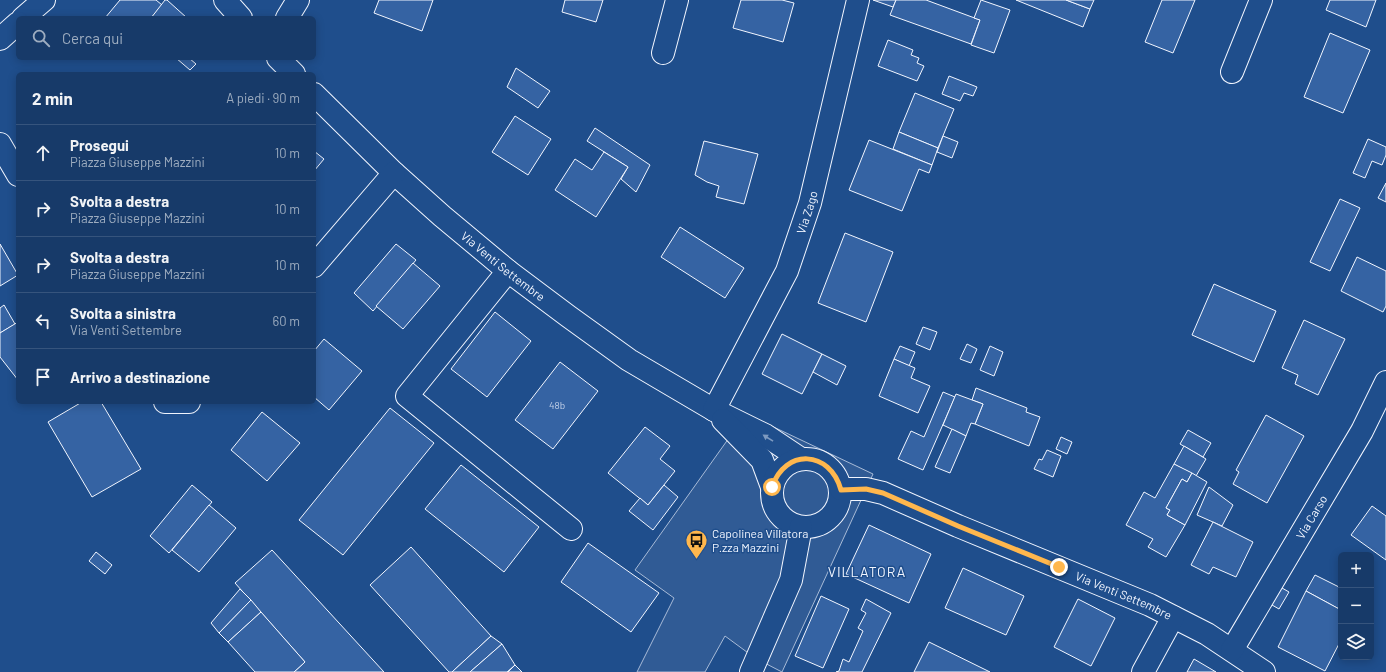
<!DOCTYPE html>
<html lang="it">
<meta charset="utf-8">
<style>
:root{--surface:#173a69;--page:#244571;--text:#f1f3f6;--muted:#9eadc0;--line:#36547d}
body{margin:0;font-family:Barlow,sans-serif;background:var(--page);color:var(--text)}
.controls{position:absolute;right:12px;bottom:12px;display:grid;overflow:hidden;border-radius:6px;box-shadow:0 2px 10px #0003}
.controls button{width:36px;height:36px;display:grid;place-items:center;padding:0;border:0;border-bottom:1px solid var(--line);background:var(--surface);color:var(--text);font:20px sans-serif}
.stop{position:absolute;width:12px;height:12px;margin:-9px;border:3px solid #ffb74d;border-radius:50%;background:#fff}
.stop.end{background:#ffb74d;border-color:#fff;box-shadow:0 1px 4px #0008}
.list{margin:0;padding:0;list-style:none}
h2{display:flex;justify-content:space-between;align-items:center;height:52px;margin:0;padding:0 16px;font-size:17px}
h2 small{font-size:13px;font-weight:400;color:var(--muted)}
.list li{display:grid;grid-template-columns:26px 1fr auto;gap:12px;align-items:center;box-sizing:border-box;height:56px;padding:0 16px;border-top:1px solid var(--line)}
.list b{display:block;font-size:15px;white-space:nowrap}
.list p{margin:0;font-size:13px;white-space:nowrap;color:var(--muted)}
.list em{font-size:13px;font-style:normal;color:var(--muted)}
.icon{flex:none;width:22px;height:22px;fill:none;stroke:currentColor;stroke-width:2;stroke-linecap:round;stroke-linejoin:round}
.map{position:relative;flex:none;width:1386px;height:672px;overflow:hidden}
.search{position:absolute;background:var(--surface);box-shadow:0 2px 10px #0003;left:16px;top:16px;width:300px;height:44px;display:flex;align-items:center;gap:10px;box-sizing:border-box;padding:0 14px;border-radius:6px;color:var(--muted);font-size:15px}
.panel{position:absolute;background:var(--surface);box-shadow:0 2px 10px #0003;left:16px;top:72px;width:300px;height:332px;border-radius:6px}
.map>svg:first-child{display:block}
.parking{fill:#305b95;stroke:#a8bbd7}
.building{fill:#3563a3;stroke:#f2f6ff}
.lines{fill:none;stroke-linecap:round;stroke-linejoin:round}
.minor-casing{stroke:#f2f6ff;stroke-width:24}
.minor{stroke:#1f4e8c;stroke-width:22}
.oneway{fill:#7e9ac0}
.route{stroke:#ffb74d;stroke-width:5}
.labels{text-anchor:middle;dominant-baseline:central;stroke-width:3;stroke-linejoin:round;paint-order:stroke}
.number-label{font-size:10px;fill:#c3d1e8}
.street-label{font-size:12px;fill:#f2f6ff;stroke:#1f4e8c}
.poi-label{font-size:12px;fill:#f2f6ff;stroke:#1f4e8c;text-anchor:start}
.quarter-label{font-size:14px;letter-spacing:1px;fill:#f2f6ff;stroke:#1f4e8c}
</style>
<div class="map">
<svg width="1386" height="672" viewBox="0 0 1386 672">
<rect width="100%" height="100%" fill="#1f4e8c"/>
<!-- parking -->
<polygon class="parking" points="746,414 873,474 782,672 755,658 725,636 705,672 637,672 674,598 635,570"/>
<!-- building -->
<g class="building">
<polygon points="120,0 156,0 162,5 151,18 105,18"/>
<polygon points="165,0 167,0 187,18 151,18"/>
<polygon points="379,0 433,0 422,31 374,13"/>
<polygon points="565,0 603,0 596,22 562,12"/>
<polygon points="741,0 782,0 794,3 783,42 733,28"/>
<polygon points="873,0 896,0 893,7"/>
<polygon points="896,0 926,0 980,20 971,44 890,15"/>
<polygon points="981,0 1010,10 994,53 971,45 980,20 974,18"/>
<polygon points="1016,0 1066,0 1090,9 1083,27"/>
<polygon points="1066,0 1094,0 1090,9"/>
<polygon points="1162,0 1195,0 1173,53 1145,42"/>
<polygon points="1330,0 1376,0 1366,27 1326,10"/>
<polygon points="1330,33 1370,50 1343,113 1304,97"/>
<polygon points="888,40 913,50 911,55 919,58 917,63 924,66 917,81 878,66"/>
<polygon points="176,58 189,58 196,64 190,70"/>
<polygon points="516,68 550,91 538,108 507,87"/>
<polygon points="949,76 977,87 973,96 964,93 960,101 942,94"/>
<polygon points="915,93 954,109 938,148 899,132"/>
<polygon points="515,116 551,139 528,175 492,152"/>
<polygon points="595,128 650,165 636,192 621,179 628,167 587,141"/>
<polygon points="899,132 938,148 932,165 893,149"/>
<polygon points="943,136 958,142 952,158 937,152"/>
<polygon points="1368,139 1386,147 1386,155 1382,165 1372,161 1365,178 1353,173"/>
<polygon points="869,140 932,165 929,173 919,169 902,211 849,190"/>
<polygon points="704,141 758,154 744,204 716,197 719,186 707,182 695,175"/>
<polygon points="314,151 324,159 314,171"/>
<polygon points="604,152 628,167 596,217 555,190 575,159 592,170"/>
<polygon points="1386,183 1386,202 1378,198"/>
<polygon points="1340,199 1360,208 1330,271 1310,262"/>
<polygon points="680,227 744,268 725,298 661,257"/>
<polygon points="845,233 893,252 866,322 818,303"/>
<polygon points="0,244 18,275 0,286"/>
<polygon points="396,244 416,260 373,311 354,293"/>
<polygon points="1357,257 1386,271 1386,306 1383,312 1341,291"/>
<polygon points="413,263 440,286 403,329 376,306"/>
<polygon points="1214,284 1276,311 1254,362 1192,335"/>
<polygon points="4,305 15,324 0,333 0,308"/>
<polygon points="495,312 531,341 487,397 451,369"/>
<polygon points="1304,320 1345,339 1318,395 1295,384 1298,375 1282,368"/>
<polygon points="18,322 18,380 0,357 0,333"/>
<polygon points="923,327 937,332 930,350 916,344"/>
<polygon points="782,334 822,354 802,394 762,374"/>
<polygon points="324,339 362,371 329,410 314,397 314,351"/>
<polygon points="967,344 977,349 971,363 960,359"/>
<polygon points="900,346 915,352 909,366 894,359"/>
<polygon points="990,346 1003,352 994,376 980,370"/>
<polygon points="822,354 846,366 837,385 813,372"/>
<polygon points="894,359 915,368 911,378 930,386 918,413 879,396"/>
<polygon points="560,362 598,391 553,449 515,420"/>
<polygon points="976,388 1027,408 1026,412 1040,417 1029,446 975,424 983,404 972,400"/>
<polygon points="943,392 955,397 923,470 898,459 911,431 924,437"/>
<polygon points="956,394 983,404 975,424 971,423 966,436 943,425"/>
<polygon points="82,402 101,402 141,469 92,497 48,422"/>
<polygon points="390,408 434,443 343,555 299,520"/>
<polygon points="262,412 300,443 267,481 231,450"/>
<polygon points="1266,415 1304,436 1267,503 1233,484 1239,472 1236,470"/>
<polygon points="645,427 670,446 660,459 675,471 648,505 608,473"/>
<polygon points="952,429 966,436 950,473 935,467"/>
<polygon points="1188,430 1211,443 1203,457 1180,444"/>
<polygon points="1061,437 1072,442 1067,454 1056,449"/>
<polygon points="1184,446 1206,459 1196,476 1174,464"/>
<polygon points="1047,450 1061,456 1053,477 1034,469 1039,459 1042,460"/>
<polygon points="1174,464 1192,473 1187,482 1182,479 1166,508 1170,510 1167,515 1185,525 1166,557 1148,547 1153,539 1126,525 1144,492 1155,498"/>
<polygon points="461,465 539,527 504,572 425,509"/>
<polygon points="1192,473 1207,482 1185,525 1167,515 1170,510 1166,508 1182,479 1187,482"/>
<polygon points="192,485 212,502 169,553 150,536"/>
<polygon points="664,485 678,497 653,530 629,511 640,498 648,505"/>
<polygon points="1209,487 1233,505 1222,526 1197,515"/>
<polygon points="209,505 236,528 199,572 172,550"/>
<polygon points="1372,506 1386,516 1386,560 1351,535"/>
<polygon points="1213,522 1253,542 1236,577 1213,567 1209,574 1191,565"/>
<polygon points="869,525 931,554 909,603 846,574"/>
<polygon points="588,543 659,593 631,632 561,582"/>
<polygon points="411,547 491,636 452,672 449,672 370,585"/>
<polygon points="272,550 384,672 294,672 305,662 235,583"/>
<polygon points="96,552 112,565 105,574 89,561"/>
<polygon points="963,568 1024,596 1006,635 945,608"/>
<polygon points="1315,575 1341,588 1341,610 1306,591"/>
<polygon points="1275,584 1289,592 1279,609 1265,601"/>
<polygon points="240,589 251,600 219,633 211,623"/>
<polygon points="1306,591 1341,610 1341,640 1325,671 1278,647"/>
<polygon points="821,596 849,609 823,668 795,656"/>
<polygon points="866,599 891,613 862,672 836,672 839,671 843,659 849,662 863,631 858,628 866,613 861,610"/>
<polygon points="1078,599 1115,618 1091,666 1054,647"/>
<polygon points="251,600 261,612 228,642 219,633"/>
<polygon points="261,612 305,662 294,672 255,672 228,642"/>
<polygon points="491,636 502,644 470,672 452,672"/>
<polygon points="929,642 990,672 914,672"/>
<polygon points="502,644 515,665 507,672 470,672"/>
<polygon points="1194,659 1216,672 1187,672"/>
<polygon points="515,665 522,672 508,672"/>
</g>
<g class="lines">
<defs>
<g id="minor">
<polyline points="225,0 241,18"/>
<polyline points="23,18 44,0"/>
<polyline points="287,18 298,0"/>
<polyline points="0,39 18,23"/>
<polyline points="663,53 677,0"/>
<polyline points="278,58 294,74"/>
<polyline points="1232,72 1261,0"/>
<path id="s1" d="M314,94L394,173L442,216L508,271L568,316L629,360L714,410L765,435L801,459"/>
<polyline points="0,144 18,175"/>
<polyline points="314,266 394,173"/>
<polyline points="508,271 407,396 571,529"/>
<polyline points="165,402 189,402"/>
<path id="s2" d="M714,410L787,271L810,203L858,0"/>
<polyline points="723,420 762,460 772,487"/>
<circle cx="806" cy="493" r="34"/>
<path id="s3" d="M841,489H866L883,493L958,526L1150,605L1207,634L1264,672"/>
<path id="s4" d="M1232,650L1362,431L1386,382"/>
<polyline points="751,672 791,580 801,527"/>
<polyline points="1143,672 1173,617"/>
</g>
</defs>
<!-- minor casing -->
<use href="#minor" class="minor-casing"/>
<!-- minor -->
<use href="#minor" class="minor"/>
</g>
<!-- one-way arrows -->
<defs><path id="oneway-solid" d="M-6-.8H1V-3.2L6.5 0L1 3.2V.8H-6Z"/></defs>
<use class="oneway" href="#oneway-solid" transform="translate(768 438) rotate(-148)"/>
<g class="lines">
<!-- route -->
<path class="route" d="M772,487C785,448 830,450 841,490L866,489L883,493L958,526L1059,567"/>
</g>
<!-- icons -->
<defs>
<symbol id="bus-pin" viewBox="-11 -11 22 30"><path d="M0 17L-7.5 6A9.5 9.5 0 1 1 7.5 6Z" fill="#ffb74d" stroke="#1f4e8c"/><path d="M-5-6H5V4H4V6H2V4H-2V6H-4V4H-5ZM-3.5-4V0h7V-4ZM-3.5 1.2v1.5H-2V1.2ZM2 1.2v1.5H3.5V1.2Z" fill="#111"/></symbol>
</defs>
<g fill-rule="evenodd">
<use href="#bus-pin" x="684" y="528" width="25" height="34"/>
</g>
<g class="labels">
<!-- number labels -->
<g class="number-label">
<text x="557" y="405">48b</text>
</g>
<!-- street labels -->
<g class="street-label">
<text stroke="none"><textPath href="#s2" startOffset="219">Via Zago</textPath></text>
<text stroke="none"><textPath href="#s1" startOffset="256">Via Venti Settembre</textPath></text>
<text stroke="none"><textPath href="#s4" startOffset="155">Via Carso</textPath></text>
<text stroke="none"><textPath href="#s3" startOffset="304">Via Venti Settembre</textPath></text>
</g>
<!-- poi labels -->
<g class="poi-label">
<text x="712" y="533">Capolinea Villatora<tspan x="712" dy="14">P.zza Mazzini</tspan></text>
</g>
<!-- quarter labels -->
<g class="quarter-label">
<text x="867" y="571">VILLATORA</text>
</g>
</g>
</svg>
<div class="controls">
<button>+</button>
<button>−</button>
<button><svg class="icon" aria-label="layers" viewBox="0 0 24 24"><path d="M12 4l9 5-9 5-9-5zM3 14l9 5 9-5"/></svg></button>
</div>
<div class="stop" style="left:772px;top:487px"></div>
<div class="stop end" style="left:1059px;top:567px"></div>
<div class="search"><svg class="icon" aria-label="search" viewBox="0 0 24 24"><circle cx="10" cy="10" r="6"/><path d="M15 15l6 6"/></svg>Cerca qui</div>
<section class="panel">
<h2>2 min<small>A piedi · 90 m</small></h2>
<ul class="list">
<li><svg class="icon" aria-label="ahead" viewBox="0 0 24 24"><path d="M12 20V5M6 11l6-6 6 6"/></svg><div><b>Prosegui</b><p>Piazza Giuseppe Mazzini</p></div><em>10 m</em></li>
<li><svg class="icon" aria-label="right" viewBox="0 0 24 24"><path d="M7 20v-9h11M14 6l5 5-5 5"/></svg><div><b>Svolta a destra</b><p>Piazza Giuseppe Mazzini</p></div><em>10 m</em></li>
<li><svg class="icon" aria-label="right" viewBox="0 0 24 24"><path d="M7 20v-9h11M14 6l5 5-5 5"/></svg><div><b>Svolta a destra</b><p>Piazza Giuseppe Mazzini</p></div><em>10 m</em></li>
<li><svg class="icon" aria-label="left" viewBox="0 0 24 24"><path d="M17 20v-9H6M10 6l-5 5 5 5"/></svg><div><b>Svolta a sinistra</b><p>Via Venti Settembre</p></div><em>60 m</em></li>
<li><svg class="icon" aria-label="arrive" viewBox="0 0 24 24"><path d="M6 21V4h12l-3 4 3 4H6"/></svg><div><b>Arrivo a destinazione</b></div></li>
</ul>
</section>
</div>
